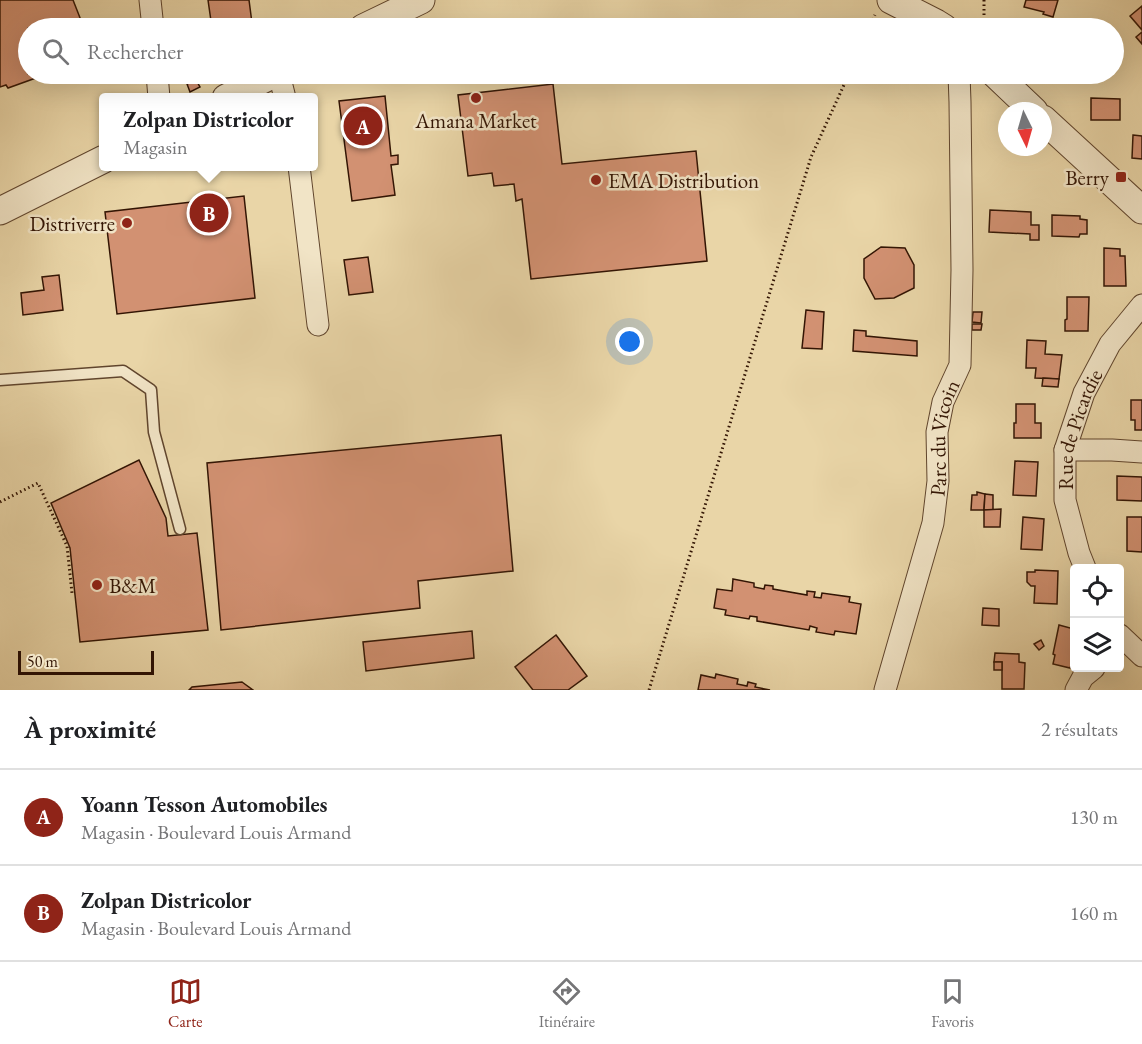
<!DOCTYPE html>
<html lang="fr">
<meta charset="utf-8">
<style>
:root{--surface:#fff;--page:#f2f2f2;--text:#202124;--muted:#757577;--line:#e0e0e0;--accent:#8f2418}
body{margin:0;font-family:"EB Garamond",serif;background:var(--page);color:var(--text)}
.controls{position:absolute;right:18px;bottom:18px;display:grid;overflow:hidden;border-radius:6px;box-shadow:0 6px 24px #0002}
.controls button{width:54px;height:54px;display:grid;place-items:center;padding:0;border:0;border-bottom:2px solid var(--line);background:var(--surface);color:var(--text);font:30px sans-serif}
.compass{position:absolute;left:998px;top:102px;width:54px;height:54px;border-radius:50%;background:var(--surface);box-shadow:0 6px 24px #0002;rotate:175deg}
.scale{position:absolute;left:18px;bottom:15px;width:136px;box-sizing:border-box;padding-left:6px;border:3px solid #331504;border-top:0;font-size:16px;line-height:21px;white-space:nowrap;color:#331504;-webkit-text-stroke:4px #f1e4c6;paint-order:stroke}
.you{position:absolute;left:630px;top:342px;width:21px;height:21px;margin:-15px;border:4px solid #fff;border-radius:50%;background:#1a73e8;box-shadow:0 0 0 9px #1a73e833}
.badge{display:grid;place-items:center;width:39px;height:39px;border-radius:50%;background:var(--accent);color:#fff;font-size:20px;font-weight:700}
.pin{position:absolute;translate:-50% -50%;border:3px solid #fff;box-shadow:0 2px 6px #0006}
.popup{position:absolute;left:99px;top:93px;width:219px;height:78px;box-sizing:border-box;display:grid;place-content:center;border-radius:6px;background:var(--surface);filter:drop-shadow(0 2px 4px #0005);font-size:20px;white-space:nowrap;color:var(--muted)}
.popup b{font-size:22px;color:var(--text)}
.popup::after{content:'';position:absolute;left:50%;top:100%;margin-left:-12px;border:12px solid transparent;border-top-color:var(--surface)}
.list{margin:0;padding:0;list-style:none}
h2{display:flex;justify-content:space-between;align-items:center;height:78px;margin:0;padding:0 24px;font-size:26px}
h2 small{font-size:20px;font-weight:400;color:var(--muted)}
.list li{display:grid;grid-template-columns:39px 1fr auto;gap:18px;align-items:center;box-sizing:border-box;height:96px;padding:0 24px;border-top:2px solid var(--line)}
.list b{display:block;font-size:22px;white-space:nowrap}
.list p{margin:0;font-size:20px;white-space:nowrap;color:var(--muted)}
.list em{font-size:20px;font-style:normal;color:var(--muted)}
.icon{flex:none;width:33px;height:33px;fill:none;stroke:currentColor;stroke-width:2;stroke-linecap:round;stroke-linejoin:round}
.map{position:relative;flex:none;width:1142px;height:690px;overflow:hidden}
.search{position:absolute;background:var(--surface);box-shadow:0 6px 24px #0002;left:18px;right:18px;top:18px;height:66px;display:flex;align-items:center;gap:15px;box-sizing:border-box;padding:0 21px;border-radius:33px;color:var(--muted);font-size:22px}
.sheet{height:270px;background:var(--surface)}
nav{display:flex;justify-content:space-around;align-items:center;box-sizing:border-box;height:84px;border-top:2px solid var(--line);background:var(--surface);font-size:16px;color:var(--muted)}
nav a{display:grid;justify-items:center;gap:3px}
nav .on{color:var(--accent)}
.map>svg:first-child{display:block}
.building{fill:#d29172;stroke:#331504;stroke-width:1.5}
.lines{fill:none;stroke-linecap:round;stroke-linejoin:round}
.service-casing{stroke:#60452d;stroke-width:13}
.minor-casing{stroke:#60452d;stroke-width:23}
.tertiary-casing{stroke:#60452d;stroke-width:29}
.path{stroke:#331504;stroke-width:3;stroke-dasharray:1.5 3;stroke-linecap:butt}
.service{stroke:#f1e4c6;stroke-width:10}
.minor{stroke:#f1e4c6;stroke-width:21}
.tertiary{stroke:#f1e4c6;stroke-width:27}
.poi-dot{fill:#8f2418;stroke:#f1e4c6;stroke-width:2}
.labels{text-anchor:middle;dominant-baseline:central;stroke-width:5;stroke-linejoin:round;paint-order:stroke}
.poi-label{font-size:21px;fill:#331504;stroke:#f1e4c6;text-anchor:end}
.street-label{font-size:21px;fill:#331504;stroke:#f1e4c6}
</style>
<div class="map">
<svg width="1142" height="690" viewBox="0 0 1142 690">
<rect width="100%" height="100%" fill="#e9d5a7"/>
<filter id="stains"><feTurbulence type="fractalNoise" baseFrequency=".00333" numOctaves="4"/><feColorMatrix values="0 0 0 0 .2 0 0 0 0 .09 0 0 0 0 .02 0 0 0 .5 -.17"/></filter>
<radialGradient id="worn" r=".72"><stop offset=".6" stop-color="#630" stop-opacity="0"/><stop offset="1" stop-color="#630" stop-opacity=".3"/></radialGradient>
<!-- building -->
<g class="building">
<polygon points="0,0 73,0 84,28 28,28 28,74 47,74 8,88 6,85 0,87"/>
<polygon points="208,0 249,0 252,23 212,28"/>
<polygon points="1026,0 1058,0 1053,17 1043,14 1044,12 1024,7"/>
<polygon points="1142,6 1142,30 1130,16"/>
<polygon points="1142,32 1142,44 1136,37"/>
<polygon points="1057,74 1083,74 1083,79 1058,77 1058,74"/>
<polygon points="196,80 200,87 190,92 187,84"/>
<polygon points="553,84 562,164 696,151 707,261 531,279 522,199 516,201 514,184 494,186 492,173 468,176 458,95"/>
<polygon points="385,96 391,156 398,155 398,164 391,165 395,195 352,201 339,101"/>
<polygon points="1091,98 1120,99 1120,120 1091,120"/>
<polygon points="1133,135 1142,136 1142,159 1132,158"/>
<polygon points="244,196 255,298 117,314 105,212"/>
<polygon points="990,210 1031,212 1031,225 1039,225 1039,240 1030,240 1030,234 989,232"/>
<polygon points="1052,215 1080,216 1080,219 1087,220 1087,234 1080,234 1079,237 1052,236"/>
<polygon points="881,247 905,248 914,265 914,288 894,298 875,299 864,278 864,259"/>
<polygon points="1104,248 1120,249 1120,256 1125,256 1126,286 1104,286"/>
<polygon points="368,257 373,292 349,295 344,260"/>
<polygon points="59,275 63,310 23,315 21,293 44,290 42,277"/>
<polygon points="1067,297 1089,297 1088,331 1065,331 1065,320 1067,319"/>
<polygon points="806,310 824,312 822,349 802,348"/>
<polygon points="973,312 982,312 981,323 972,322"/>
<polygon points="972,324 982,324 981,330 972,330"/>
<polygon points="854,330 866,331 866,336 917,341 917,356 853,351"/>
<polygon points="1027,340 1046,341 1045,354 1062,355 1059,379 1035,378 1036,368 1026,368"/>
<polygon points="1043,378 1059,379 1058,387 1042,386"/>
<polygon points="1131,400 1142,400 1142,430 1135,430 1135,420 1131,420"/>
<polygon points="1016,404 1035,404 1035,423 1041,423 1041,438 1014,438 1014,423 1016,423"/>
<polygon points="501,435 513,571 418,581 420,608 221,630 207,463"/>
<polygon points="139,460 166,518 168,536 197,533 208,630 80,642 70,548 51,503"/>
<polygon points="1015,461 1038,462 1036,496 1013,495"/>
<polygon points="1117,476 1142,477 1142,501 1117,500"/>
<polygon points="977,492 985,494 984,510 971,510 972,495 977,495"/>
<polygon points="985,494 993,495 993,510 984,510"/>
<polygon points="1001,509 1000,527 984,527 984,510"/>
<polygon points="1023,517 1044,519 1042,550 1021,549"/>
<polygon points="1127,517 1142,517 1142,552 1127,551"/>
<polygon points="1035,570 1058,571 1057,604 1034,603 1035,586 1031,586 1027,582 1027,572 1035,572"/>
<polygon points="733,579 754,583 754,587 764,589 765,585 773,586 773,589 807,595 807,591 815,592 814,597 821,598 822,593 850,597 849,602 861,604 856,634 835,631 834,635 816,632 817,628 810,626 809,630 757,621 757,617 750,616 749,619 725,615 726,610 714,608 717,589 732,591"/>
<polygon points="983,608 999,609 999,626 982,625"/>
<polygon points="1059,625 1074,629 1074,657 1070,668 1053,664 1055,655 1053,654"/>
<polygon points="472,631 474,658 366,671 363,642"/>
<polygon points="556,635 587,676 568,690 533,690 515,667"/>
<polygon points="1041,640 1044,646 1039,650 1034,644"/>
<polygon points="995,653 1019,654 1019,662 1025,663 1024,689 1002,689 1002,662 994,662"/>
<rect x="994" y="662" width="8" height="8"/>
<polygon points="716,674 738,679 737,684 747,686 748,682 756,684 755,687 770,690 698,690 701,675 715,678"/>
<polygon points="242,682 253,690 189,690 192,687"/>
</g>
<g class="lines">
<defs>
<polyline id="service" points="0,380 123,371 151,390 154,432 180,529"/>
<g id="minor">
<polyline points="150,0 153,28"/>
<polyline points="157,74 159,98"/>
<polyline points="279,74 285,98"/>
<polyline points="299,166 318,325"/>
<polyline points="1065,450 1112,450 1142,452"/>
<path id="s1" d="M1085,568L1079,553L1065,500V450L1084,393L1110,344L1142,305"/>
<polyline points="1120,635 1142,656"/>
<path id="s2" d="M885,690L933,523L938,481L937,432L943,402L960,365L962,270L960,102L959,74"/>
<polyline points="1076,690 1083,677 1094,668"/>
</g>
<g id="tertiary">
<polyline points="891,0 936,23 944,28"/>
<polyline points="363,28 421,0"/>
<polyline points="995,74 1034,111"/>
<polyline points="226,98 274,74"/>
<polyline points="1043,119 1142,210"/>
<polyline points="0,211 104,159"/>
</g>
</defs>
<!-- service casing -->
<use href="#service" class="service-casing"/>
<!-- minor casing -->
<use href="#minor" class="minor-casing"/>
<!-- tertiary casing -->
<use href="#tertiary" class="tertiary-casing"/>
<!-- path -->
<g class="path">
<polyline points="984,0 984,28"/>
<polyline points="869,28 875,15"/>
<polyline points="0,502 38,483 67,546 72,593 75,593"/>
<polyline points="649,690 811,157 849,74"/>
</g>
<!-- service -->
<use href="#service" class="service"/>
<!-- minor -->
<use href="#minor" class="minor"/>
<!-- tertiary -->
<use href="#tertiary" class="tertiary"/>
</g>
<!-- markers -->
<g class="poi-dot">
<circle cx="476" cy="98" r="6"/>
<rect x="1115" y="171" width="12" height="12" rx="3"/>
<circle cx="596" cy="180" r="6"/>
<circle cx="127" cy="223" r="6"/>
<circle cx="97" cy="585" r="6"/>
</g>
<g class="labels">
<!-- poi labels -->
<g class="poi-label">
<text x="476" y="120" text-anchor="middle">Amana Market</text>
<text x="1109" y="177">Berry</text>
<text x="608" y="180" text-anchor="start">EMA Distribution</text>
<text x="115" y="223">Distriverre</text>
<text x="109" y="585" text-anchor="start">B&amp;M</text>
</g>
<!-- street labels -->
<g class="street-label">
<text stroke="none"><textPath href="#s1" startOffset="144">Rue de Picardie</textPath></text>
<text stroke="none"><textPath href="#s2" startOffset="260">Parc du Vicoin</textPath></text>
</g>
</g>
<rect width="100%" height="100%" filter="url(#stains)"/>
<rect width="100%" height="100%" fill="url(#worn)"/>
</svg>
<div class="controls">
<button><svg class="icon" aria-label="locate" viewBox="0 0 24 24"><circle cx="12" cy="12" r="6"/><path d="M12 2v4M12 18v4M2 12h4M18 12h4"/></svg></button>
<button><svg class="icon" aria-label="layers" viewBox="0 0 24 24"><path d="M12 4l9 5-9 5-9-5zM3 14l9 5 9-5"/></svg></button>
</div>
<svg class="compass" viewBox="-18 -18 36 36"><path d="M0-13l5 13h-10z" fill="#e53935"/><path d="M0 13l5-13h-10z" fill="#757577"/></svg>
<div class="scale">50 m</div>
<div class="you"></div>
<div class="pin badge" style="left:363px;top:126px">A</div>
<div class="pin badge" style="left:209px;top:213px">B</div>
<div class="popup"><b>Zolpan Districolor</b>Magasin</div>
<div class="search"><svg class="icon" aria-label="search" viewBox="0 0 24 24"><circle cx="10" cy="10" r="6"/><path d="M15 15l6 6"/></svg>Rechercher</div>
</div>
<section class="sheet">
<h2>À proximité<small>2 résultats</small></h2>
<ul class="list">
<li><span class="badge">A</span><div><b>Yoann Tesson Automobiles</b><p>Magasin · Boulevard Louis Armand</p></div><em>130 m</em></li>
<li><span class="badge">B</span><div><b>Zolpan Districolor</b><p>Magasin · Boulevard Louis Armand</p></div><em>160 m</em></li>
</ul>
</section>
<nav>
<a class="on"><svg class="icon" aria-label="map" viewBox="0 0 24 24"><path d="M3 6l6-2 6 2 6-2v14l-6 2-6-2-6 2zM9 4v14M15 6v14"/></svg>Carte</a>
<a><svg class="icon" aria-label="directions" viewBox="0 0 24 24"><path d="M12 3l9 9-9 9-9-9zM9 14v-3h6M13 9l2 2-2 2"/></svg>Itinéraire</a>
<a><svg class="icon" aria-label="saved" viewBox="0 0 24 24"><path d="M7 4h10v16l-5-4-5 4z"/></svg>Favoris</a>
</nav>
